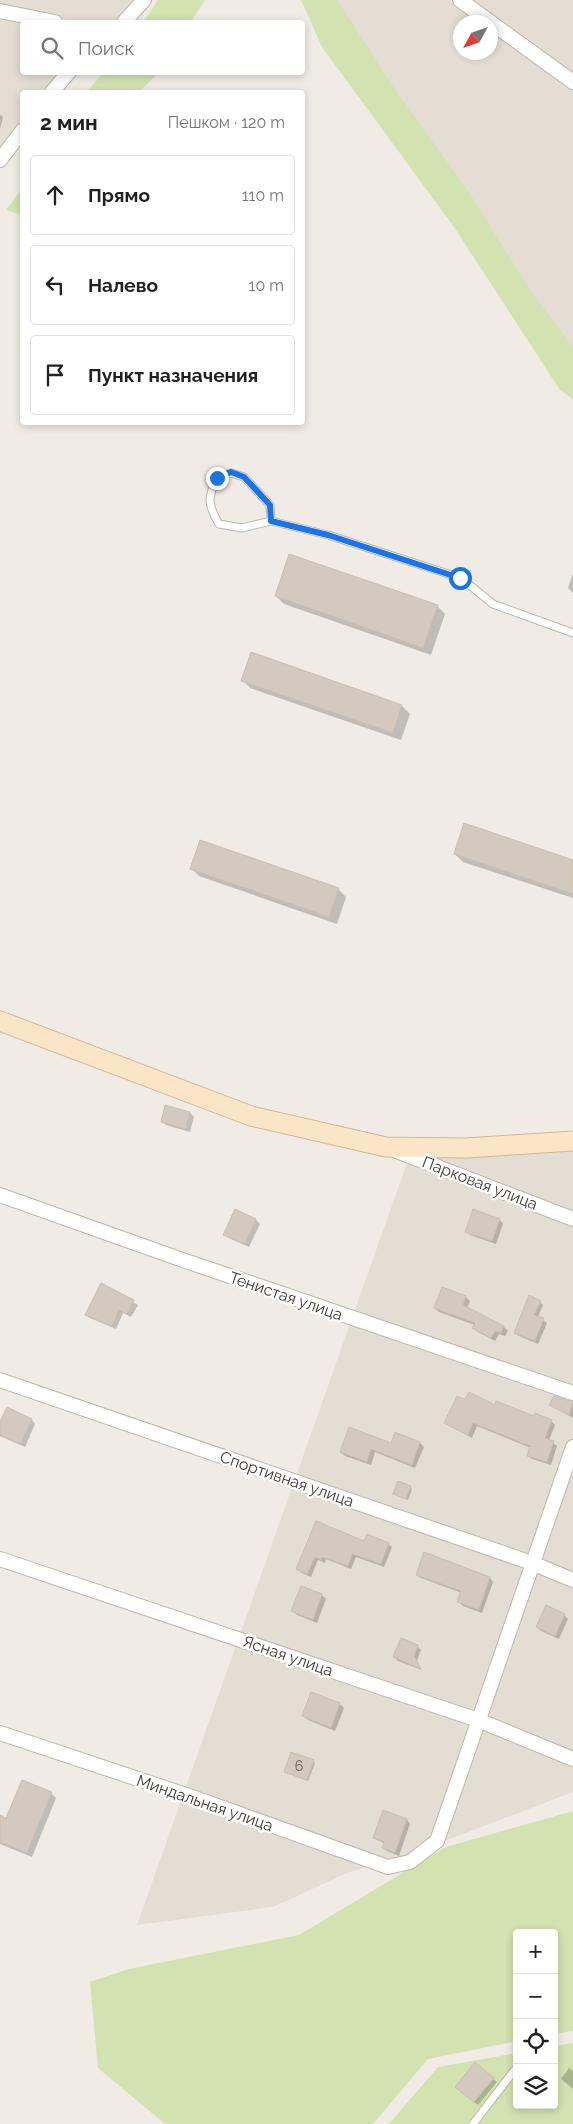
<!DOCTYPE html>
<html lang="ru">
<meta charset="utf-8">
<style>
:root{--surface:#fff;--page:#f2f2f2;--text:#202124;--muted:#757577;--line:#e0e0e0}
body{margin:0;font-family:Raleway,sans-serif;background:var(--page);color:var(--text)}
.controls{position:absolute;right:15px;bottom:15px;display:grid;overflow:hidden;border-radius:5px;box-shadow:0 2px 8px #0003}
.controls button{width:45px;height:45px;display:grid;place-items:center;padding:0;border:0;border-bottom:1px solid var(--line);background:var(--surface);color:var(--text);font:25px sans-serif}
.compass{position:absolute;left:453px;top:15px;width:45px;height:45px;border-radius:50%;background:var(--surface);box-shadow:0 2px 8px #0003;rotate:230deg}
.stop{position:absolute;width:15px;height:15px;margin:-11px;border:4px solid #1a73e8;border-radius:50%;background:#fff}
.stop.end{background:#1a73e8;border-color:#fff;box-shadow:0 1px 5px #0008}
.list{margin:0;padding:0;list-style:none}
h2{display:flex;justify-content:space-between;align-items:center;height:65px;margin:0;padding:0 20px;font-size:21px}
h2 small{font-size:16px;font-weight:400;color:var(--muted)}
.list li{display:grid;grid-template-columns:32px 1fr auto;gap:15px;align-items:center;box-sizing:border-box;height:80px;margin:0 10px 10px;padding:0 10px;border:1px solid var(--line);border-radius:5px}
.list b{display:block;font-size:19px;white-space:nowrap}
.list em{font-size:16px;font-style:normal;color:var(--muted)}
.icon{flex:none;width:28px;height:28px;fill:none;stroke:currentColor;stroke-width:2;stroke-linecap:round;stroke-linejoin:round}
.map{position:relative;flex:none;width:573px;height:2124px;overflow:hidden}
.search{position:absolute;background:var(--surface);box-shadow:0 2px 8px #0003;left:20px;top:20px;width:285px;height:55px;display:flex;align-items:center;gap:12px;box-sizing:border-box;padding:0 18px;border-radius:5px;color:var(--muted);font-size:19px}
.panel{position:absolute;background:var(--surface);box-shadow:0 2px 8px #0003;left:20px;top:90px;width:285px;height:335px;border-radius:5px}
.map>svg:first-child{display:block}
.residential{fill:#e4ddd3;fill-rule:evenodd}
.green{fill:#d2e2b0}
.shadow{fill:#0003}
.building{fill:#d4c9be;stroke:#cbbdaf}
.lines{fill:none;stroke-linecap:round;stroke-linejoin:round}
.lane-casing{stroke:#beb5ab;stroke-width:9}
.street-casing{stroke:#beb5ab;stroke-width:16}
.secondary-casing{stroke:#cdb897;stroke-width:21}
.lane{stroke:#fff;stroke-width:7}
.street{stroke:#fff;stroke-width:14}
.secondary{stroke:#fae6c6;stroke-width:19}
.route{stroke:#1a73e8;stroke-width:6}
.labels{text-anchor:middle;dominant-baseline:central;stroke-width:5;stroke-linejoin:round;paint-order:stroke}
.number-label{font-size:14px;fill:#665e57}
.street-label{font-size:16px;fill:#423b35;stroke:#fff}
</style>
<div class="map">
<svg width="573" height="2124" viewBox="0 0 573 2124">
<rect width="100%" height="100%" fill="#f1ebe5"/>
<!-- residential -->
<g class="residential">
<polygon points="0,0 135,0 118,22 78,22 0,7"/>
<path d="M315,0H573V397ZM460,22H490V52H460Z"/>
<polygon points="0,16 22,22 22,72 60,73 45,92 22,92 22,124 0,153"/>
<polygon points="573,1137 573,1792 421,1850 347,1873 273,1907 137,1925 413,1146"/>
</g>
<!-- green -->
<g class="green">
<polygon points="158,0 205,0 191,22 143,22"/>
<polygon points="301,0 337,0 394,88 470,194 532,293 573,347 573,399 560,390 454,227 322,47"/>
<polygon points="103,73 103,72 158,73 139,92 87,92"/>
<polygon points="22,189 22,215 6,210"/>
<polygon points="573,1811 573,2031 554,2034 554,1933 517,1933 517,2041 428,2059 373,2124 165,2124 98,2068 90,1982 129,1969 299,1935 446,1847"/>
<polygon points="573,2043 573,2124 389,2124 438,2067 517,2053 517,2105 554,2105 554,2046"/>
</g>
<!-- shadow -->
<g class="shadow">
<polygon points="0,115 3,117 0,129"/>
<polygon points="573,573 573,593 568,588"/>
<polygon points="276,596 437,606 445,614 431,655 284,604"/>
<polygon points="243,680 402,706 410,714 401,740 250,688"/>
<polygon points="455,854 573,861 573,898 463,862"/>
<polygon points="191,868 338,889 346,897 337,924 199,876"/>
<polygon points="166,1107 190,1113 194,1117 190,1132 166,1125 162,1121"/>
<polygon points="236,1211 256,1220 260,1224 249,1247 229,1238 225,1235"/>
<polygon points="500,1220 503,1224 496,1244 470,1235 466,1231"/>
<polygon points="102,1285 138,1305 131,1317 123,1313 116,1329 90,1318 86,1314"/>
<polygon points="442,1289 466,1297 470,1301 467,1308 504,1327 508,1331 505,1336 499,1334 495,1341 478,1332 474,1328 475,1325 439,1312 435,1308"/>
<polygon points="540,1302 543,1305 538,1317 547,1323 538,1344 519,1336 516,1333"/>
<polygon points="554,1397 573,1402 573,1418 551,1405"/>
<polygon points="495,1406 551,1421 555,1425 549,1440 557,1446 551,1465 532,1459 528,1455 531,1448 477,1426 472,1438 445,1423"/>
<polygon points="32,1420 35,1424 25,1447 0,1436 0,1425"/>
<polygon points="420,1443 424,1447 415,1468 375,1452 371,1465 345,1456 341,1452 392,1444"/>
<polygon points="410,1487 412,1489 408,1500 394,1494"/>
<polygon points="317,1523 365,1543 388,1544 392,1547 384,1567 356,1557 351,1569 326,1559 325,1563 318,1560 311,1577 302,1573 298,1569"/>
<polygon points="417,1575 490,1578 493,1582 482,1613 463,1606 459,1602 462,1593 421,1578"/>
<polygon points="302,1587 322,1595 326,1599 317,1623 297,1615 293,1611"/>
<polygon points="564,1615 568,1619 559,1639 541,1631 537,1627"/>
<polygon points="417,1646 421,1650 417,1661 422,1670 398,1661 394,1657"/>
<polygon points="312,1694 340,1704 344,1708 335,1731 308,1720 304,1716"/>
<polygon points="313,1761 315,1763 308,1781 285,1772"/>
<polygon points="51,1793 56,1798 32,1857 0,1844 0,1817 7,1819"/>
<polygon points="407,1820 410,1824 399,1856 387,1851 383,1848 385,1844 374,1838"/>
<polygon points="569,2068 573,2071 573,2089 561,2079"/>
<polygon points="493,2079 497,2082 478,2105 460,2091"/>
</g>
<!-- building -->
<g class="building">
<polygon points="289,554 438,605 423,648 275,596"/>
<polygon points="251,652 402,705 393,733 241,681"/>
<polygon points="464,823 573,860 573,894 454,854"/>
<polygon points="200,840 339,888 329,917 190,869"/>
<polygon points="165,1105 190,1112 186,1129 161,1122"/>
<polygon points="235,1209 256,1219 245,1244 223,1235"/>
<polygon points="473,1209 500,1219 492,1241 465,1232"/>
<polygon points="101,1283 134,1300 127,1314 119,1310 112,1326 85,1315"/>
<polygon points="442,1287 466,1296 463,1305 504,1326 501,1333 495,1331 491,1338 472,1328 475,1323 434,1308"/>
<polygon points="529,1295 541,1301 534,1315 544,1318 535,1341 514,1333"/>
<polygon points="469,1392 495,1405 496,1401 534,1416 535,1413 552,1420 545,1438 554,1441 547,1462 527,1456 530,1446 473,1423 468,1435 444,1423 457,1396 465,1399"/>
<polygon points="554,1396 573,1402 569,1415 549,1405"/>
<polygon points="7,1407 32,1419 21,1444 0,1435 0,1422"/>
<polygon points="349,1427 391,1443 395,1432 420,1442 412,1465 371,1449 367,1462 340,1452"/>
<polygon points="398,1481 411,1486 406,1499 393,1494"/>
<polygon points="316,1521 364,1541 367,1534 389,1543 381,1564 352,1554 348,1566 322,1557 321,1560 315,1557 307,1574 296,1569"/>
<polygon points="424,1552 490,1577 479,1610 457,1602 461,1591 416,1575"/>
<polygon points="301,1586 322,1594 313,1620 291,1611"/>
<polygon points="546,1605 565,1614 555,1636 536,1627"/>
<polygon points="401,1638 418,1645 414,1656 421,1669 393,1657"/>
<polygon points="311,1692 340,1703 331,1728 302,1716"/>
<polygon points="291,1752 314,1760 307,1780 284,1772"/>
<polygon points="22,1780 52,1792 27,1853 0,1842 0,1815 6,1818"/>
<polygon points="383,1810 407,1819 395,1853 382,1848 384,1842 373,1838"/>
<polygon points="475,2062 494,2078 474,2102 455,2087"/>
</g>
<g class="lines">
<defs>
<g id="lane">
<path d="M271,521L270,505L244,477L231,473L217,478C207,498 208,505 219,524L242,528L271,521L328,535L461,578L493,604L573,633"/>
<polyline points="473,2124 517,2067"/>
</g>
<g id="street">
<polyline points="460,0 573,82"/>
<polyline points="0,11 55,22"/>
<polyline points="124,22 144,0"/>
<polyline points="52,92 69,72"/>
<polyline points="0,160 22,131"/>
<polyline points="394,1150 573,1219"/>
<polyline points="0,1195 177,1258 573,1393"/>
<polyline points="0,1380 532,1563 573,1580"/>
<polyline points="0,1559 478,1720 573,1759"/>
<polyline points="0,1733 195,1798 388,1867 410,1862 437,1841 573,1447"/>
</g>
<polyline id="secondary" points="0,1021 251,1116 386,1147 466,1148 573,1141"/>
</defs>
<!-- lane casing -->
<use href="#lane" class="lane-casing"/>
<!-- street casing -->
<use href="#street" class="street-casing"/>
<!-- secondary casing -->
<use href="#secondary" class="secondary-casing"/>
<!-- lane -->
<use href="#lane" class="lane"/>
<!-- street -->
<use href="#street" class="street"/>
<!-- secondary -->
<use href="#secondary" class="secondary"/>
</g>
<g class="lines">
<!-- route -->
<polyline class="route" points="217,478 231,472 244,477 270,505 271,521 328,535 460,578"/>
</g>
<g class="labels">
<!-- number labels -->
<g class="number-label">
<text x="299" y="1766">6</text>
</g>
<!-- street labels -->
<g class="street-label">
<text transform="translate(480 1183) rotate(21)">Парковая улица</text>
<text transform="translate(286 1296) rotate(19)">Тенистая улица</text>
<text transform="translate(287 1479) rotate(19)">Спортивная улица</text>
<text transform="translate(288 1656) rotate(19)">Ясная улица</text>
<text transform="translate(205 1803) rotate(19)">Миндальная улица</text>
</g>
</g>
</svg>
<div class="controls">
<button>+</button>
<button>−</button>
<button><svg class="icon" aria-label="locate" viewBox="0 0 24 24"><circle cx="12" cy="12" r="6"/><path d="M12 2v4M12 18v4M2 12h4M18 12h4"/></svg></button>
<button><svg class="icon" aria-label="layers" viewBox="0 0 24 24"><path d="M12 4l9 5-9 5-9-5zM3 14l9 5 9-5"/></svg></button>
</div>
<svg class="compass" viewBox="-18 -18 36 36"><path d="M0-13l5 13h-10z" fill="#e53935"/><path d="M0 13l5-13h-10z" fill="#757577"/></svg>
<div class="stop" style="left:460px;top:578px"></div>
<div class="stop end" style="left:217px;top:478px"></div>
<div class="search"><svg class="icon" aria-label="search" viewBox="0 0 24 24"><circle cx="10" cy="10" r="6"/><path d="M15 15l6 6"/></svg>Поиск</div>
<section class="panel">
<h2>2 мин<small>Пешком · 120 m</small></h2>
<ul class="list">
<li><svg class="icon" aria-label="ahead" viewBox="0 0 24 24"><path d="M12 20V5M6 11l6-6 6 6"/></svg><div><b>Прямо</b></div><em>110 m</em></li>
<li><svg class="icon" aria-label="left" viewBox="0 0 24 24"><path d="M17 20v-9H6M10 6l-5 5 5 5"/></svg><div><b>Налево</b></div><em>10 m</em></li>
<li><svg class="icon" aria-label="arrive" viewBox="0 0 24 24"><path d="M6 21V4h12l-3 4 3 4H6"/></svg><div><b>Пункт назначения</b></div></li>
</ul>
</section>
</div>
